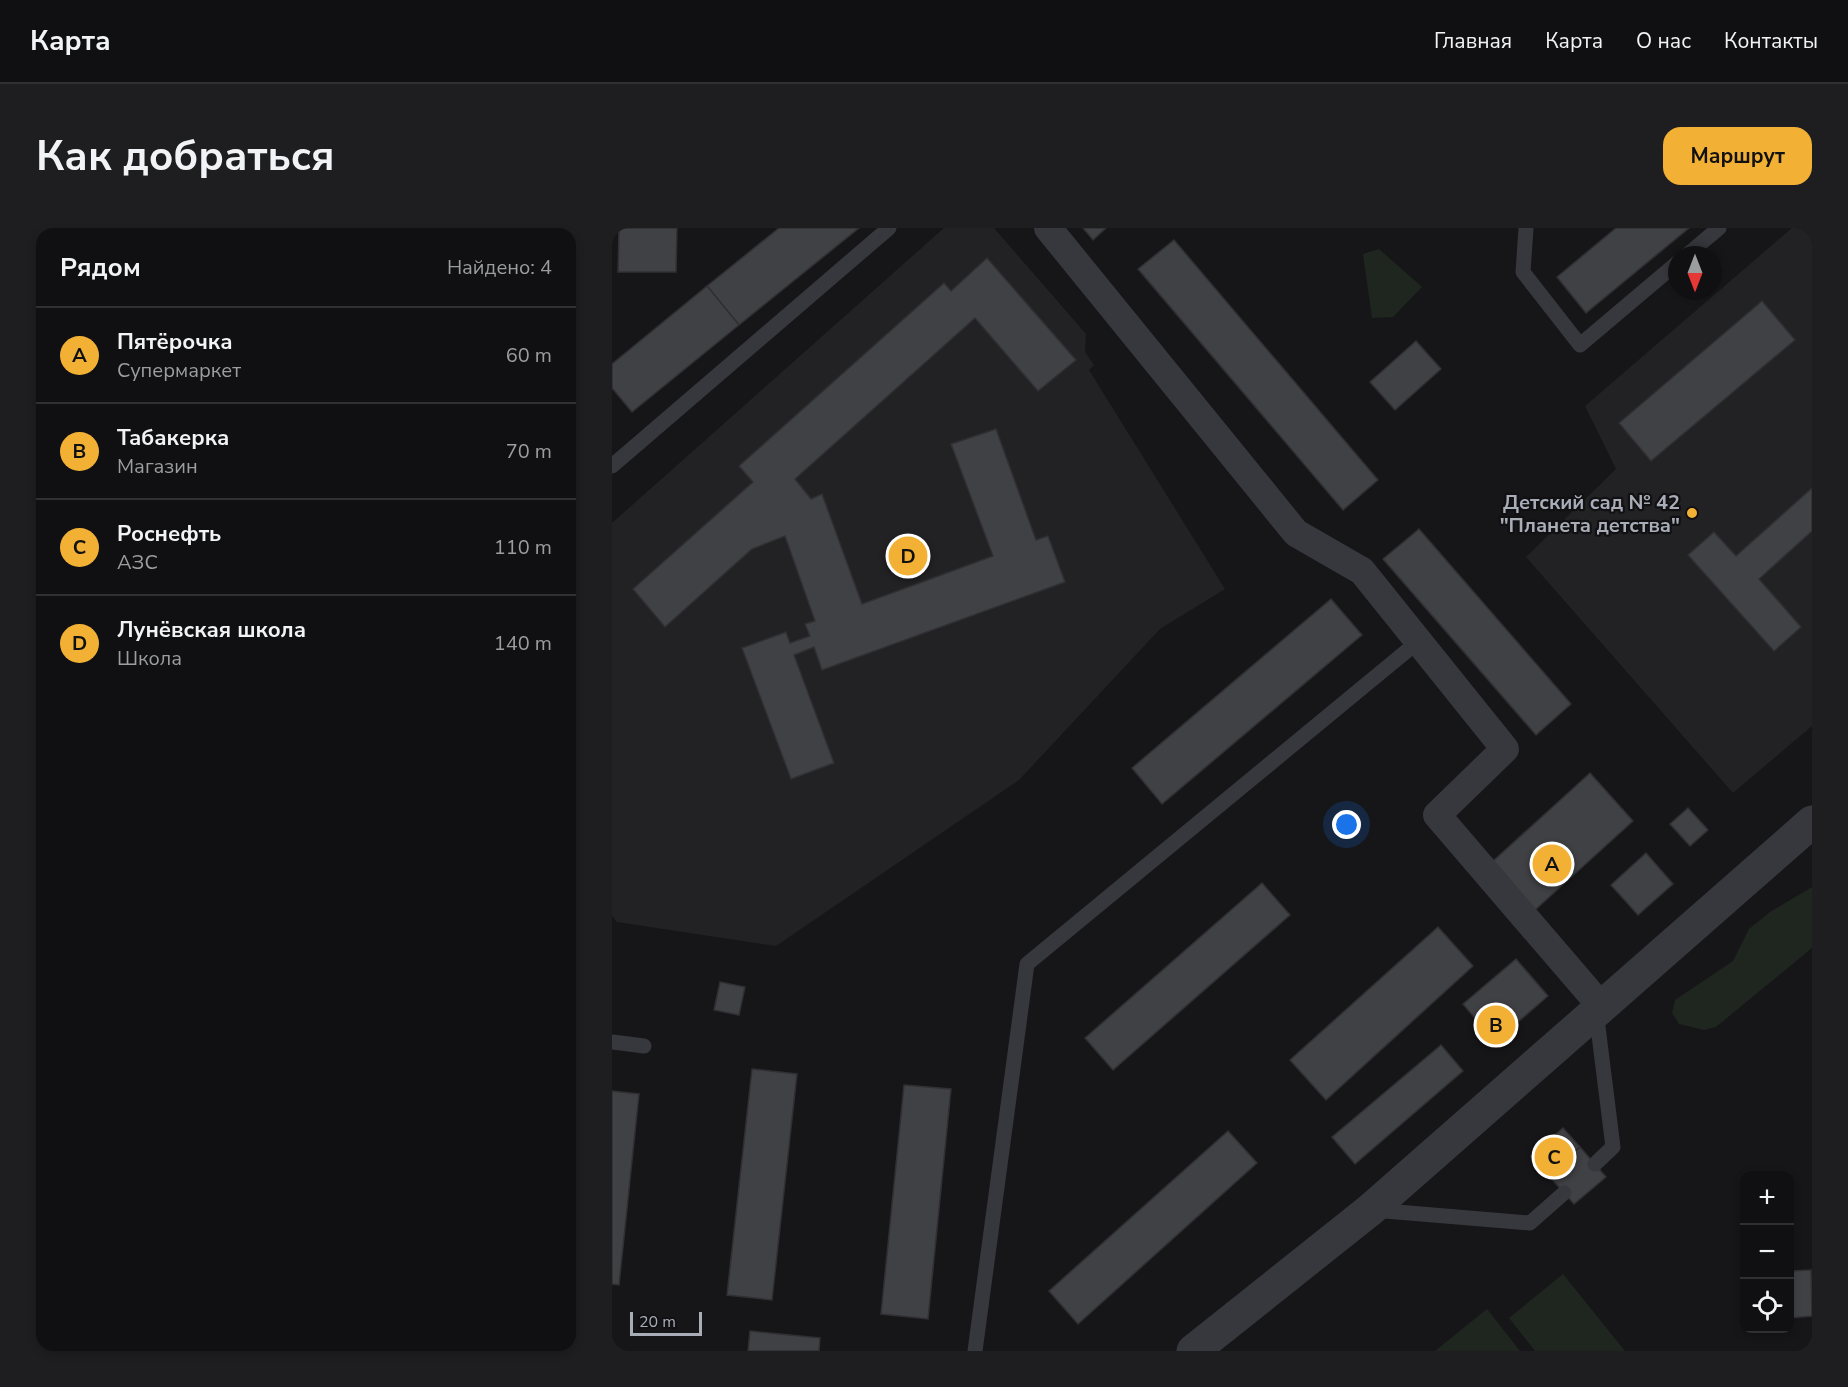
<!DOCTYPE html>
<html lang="ru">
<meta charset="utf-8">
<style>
:root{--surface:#101012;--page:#1e1e20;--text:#f1f3f6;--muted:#9c9d9f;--line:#303032;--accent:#f2b134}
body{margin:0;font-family:"Nunito Sans",sans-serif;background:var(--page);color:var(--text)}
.controls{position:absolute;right:18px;bottom:18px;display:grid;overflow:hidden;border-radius:12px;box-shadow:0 3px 9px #0003}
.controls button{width:54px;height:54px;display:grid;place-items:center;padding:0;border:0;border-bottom:2px solid var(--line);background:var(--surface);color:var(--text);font:30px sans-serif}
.compass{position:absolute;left:1056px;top:18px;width:54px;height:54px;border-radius:50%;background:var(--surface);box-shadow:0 3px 9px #0003;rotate:180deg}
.scale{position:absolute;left:18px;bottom:15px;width:72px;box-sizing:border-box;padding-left:6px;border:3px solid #a8adb8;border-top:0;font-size:16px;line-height:21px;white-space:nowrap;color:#a8adb8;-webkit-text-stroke:4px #111113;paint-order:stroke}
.you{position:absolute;left:735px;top:597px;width:21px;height:21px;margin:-15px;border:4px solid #fff;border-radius:50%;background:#1a73e8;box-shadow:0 0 0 9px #1a73e833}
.badge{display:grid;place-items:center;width:39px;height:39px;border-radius:50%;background:var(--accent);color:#111;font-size:20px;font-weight:700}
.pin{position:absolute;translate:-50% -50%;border:3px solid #fff;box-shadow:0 2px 6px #0006}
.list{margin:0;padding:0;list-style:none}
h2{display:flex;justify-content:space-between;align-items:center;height:78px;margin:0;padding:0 24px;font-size:26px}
h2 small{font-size:20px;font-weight:400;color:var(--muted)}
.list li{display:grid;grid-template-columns:39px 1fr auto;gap:18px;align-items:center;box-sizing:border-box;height:96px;padding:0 24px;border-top:2px solid var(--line)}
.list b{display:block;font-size:22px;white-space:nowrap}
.list p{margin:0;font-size:20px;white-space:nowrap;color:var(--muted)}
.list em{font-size:20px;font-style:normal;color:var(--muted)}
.icon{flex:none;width:33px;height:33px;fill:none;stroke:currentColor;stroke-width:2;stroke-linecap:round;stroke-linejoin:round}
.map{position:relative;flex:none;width:1200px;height:1123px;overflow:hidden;border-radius:18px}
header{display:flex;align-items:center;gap:36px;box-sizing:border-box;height:84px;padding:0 30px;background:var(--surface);border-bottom:2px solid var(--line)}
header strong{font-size:28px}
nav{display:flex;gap:33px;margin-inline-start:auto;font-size:21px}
.intro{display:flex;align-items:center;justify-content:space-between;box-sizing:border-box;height:144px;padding:0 36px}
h1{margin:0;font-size:42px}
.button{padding:15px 27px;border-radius:18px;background:var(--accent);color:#111;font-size:21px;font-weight:700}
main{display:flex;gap:36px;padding:0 36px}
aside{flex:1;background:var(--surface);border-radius:18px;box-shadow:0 3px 9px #0003}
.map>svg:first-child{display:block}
.built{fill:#222225}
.green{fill:#1e261f}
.building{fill:#404145;stroke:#303034;stroke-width:1.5}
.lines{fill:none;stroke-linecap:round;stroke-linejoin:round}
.service{stroke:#37383d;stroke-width:15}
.minor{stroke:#37383d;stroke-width:28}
.tertiary{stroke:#37383d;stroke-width:33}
.poi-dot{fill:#f2b134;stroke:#111113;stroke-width:2}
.labels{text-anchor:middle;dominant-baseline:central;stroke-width:4.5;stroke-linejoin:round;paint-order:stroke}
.poi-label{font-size:20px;font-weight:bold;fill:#a8adb8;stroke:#111113;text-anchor:end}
</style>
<header>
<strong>Карта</strong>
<nav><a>Главная</a><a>Карта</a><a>О нас</a><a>Контакты</a></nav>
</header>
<div class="intro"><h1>Как добраться</h1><a class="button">Маршрут</a></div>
<main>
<aside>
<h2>Рядом<small>Найдено: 4</small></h2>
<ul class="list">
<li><span class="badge">A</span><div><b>Пятёрочка</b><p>Супермаркет</p></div><em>60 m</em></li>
<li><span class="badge">B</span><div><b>Табакерка</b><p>Магазин</p></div><em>70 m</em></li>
<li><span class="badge">C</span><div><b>Роснефть</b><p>АЗС</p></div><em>110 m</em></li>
<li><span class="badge">D</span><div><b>Лунёвская школа</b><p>Школа</p></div><em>140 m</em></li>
</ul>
</aside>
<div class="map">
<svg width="1200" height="1123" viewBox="0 0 1200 1123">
<rect width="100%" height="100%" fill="#161618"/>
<!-- built -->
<g class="built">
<polygon points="332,0 382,0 474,106 473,124 482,137 477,142 613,361 548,401 407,552 164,718 5,694 0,688 0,295"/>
<polygon points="1180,0 1200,0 1200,498 1121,565 914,329 1004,241 973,178"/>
</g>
<!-- green -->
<g class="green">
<polygon points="767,21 810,59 781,89 760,90 751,26"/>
<polygon points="1200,659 1200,720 1104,799 1092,802 1067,796 1060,785 1063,772 1121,733 1137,701 1158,684"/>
<polygon points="951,1046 1013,1123 923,1123 897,1090"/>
<polygon points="875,1081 908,1123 823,1123"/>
</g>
<!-- building -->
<g class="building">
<polygon points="7,0 65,0 64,44 6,44"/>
<polygon points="167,0 247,0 127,97 95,58"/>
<polygon points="471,0 494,0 481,12"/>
<polygon points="1004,0 1077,0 974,85 945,49"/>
<polygon points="562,12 766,252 731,282 526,41"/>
<polygon points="375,30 464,132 426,163 363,90 183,251 199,271 210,266 250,376 381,328 339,216 384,201 424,312 436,308 453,354 210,442 202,419 182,427 222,535 179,551 130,420 174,404 178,415 198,408 193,396 203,393 173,308 140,321 53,399 21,361 141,254 127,238 332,55 339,63"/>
<polygon points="95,58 127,97 20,184 0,160 0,136"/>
<polygon points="1150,73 1183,112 1039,233 1007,195"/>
<polygon points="804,113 829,141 783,182 758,154"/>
<polygon points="1200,260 1200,303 1147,351 1189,399 1162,423 1076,327 1102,304 1124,328"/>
<polygon points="807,301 959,476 924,507 771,331"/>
<polygon points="719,371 750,407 550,576 520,540"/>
<polygon points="978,545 1021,593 923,682 880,634"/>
<polygon points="1076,580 1096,602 1078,618 1058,596"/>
<polygon points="1034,625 1061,656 1026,687 999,657"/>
<polygon points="650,655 678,687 501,842 473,810"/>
<polygon points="826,699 861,738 714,872 678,832"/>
<polygon points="904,731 936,768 883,814 851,776"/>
<polygon points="108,754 133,759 127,787 102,782"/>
<polygon points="829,817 851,843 743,936 720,909"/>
<polygon points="140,841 185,846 160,1072 115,1067"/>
<polygon points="292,857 339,861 316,1091 269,1086"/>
<polygon points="0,863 27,866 7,1057 0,1056"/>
<polygon points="951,900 968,919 936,947 919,928"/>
<polygon points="616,903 645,935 466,1096 437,1063"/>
<polygon points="968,919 994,949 962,976 936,947"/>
<polygon points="1199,1042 1200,1088 1178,1090 1178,1043"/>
<polygon points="138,1103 208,1110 207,1123 136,1123"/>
</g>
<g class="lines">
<!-- service -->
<g class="service">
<polyline points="914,0 911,44 968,117 1065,35"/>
<polyline points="1075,27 1107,0"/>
<polyline points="0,238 277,0"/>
<polyline points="0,814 32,818"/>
<polyline points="983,936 1001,919 984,783"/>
<polyline points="761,982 918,995 952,965"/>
<polyline points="363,1123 415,736 808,412"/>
</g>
<!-- minor -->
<polyline class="minor" points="436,0 684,305 750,343 893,521 825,587 989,778"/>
<!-- tertiary -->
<polyline class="tertiary" points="581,1123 758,982 1200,594"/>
</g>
<!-- markers -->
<circle class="poi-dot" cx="1080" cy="285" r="6"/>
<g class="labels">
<!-- poi labels -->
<g class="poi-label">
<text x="1068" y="274">Детский сад № 42<tspan x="1068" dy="23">"Планета детства"</tspan></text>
</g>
</g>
</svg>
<div class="controls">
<button>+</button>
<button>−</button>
<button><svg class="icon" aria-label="locate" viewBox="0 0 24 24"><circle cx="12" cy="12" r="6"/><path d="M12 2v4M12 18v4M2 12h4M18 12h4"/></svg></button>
</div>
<svg class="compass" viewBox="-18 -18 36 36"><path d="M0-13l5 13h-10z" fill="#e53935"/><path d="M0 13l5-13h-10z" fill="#9c9d9f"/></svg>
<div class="scale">20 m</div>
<div class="you"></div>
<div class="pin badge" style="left:940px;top:636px">A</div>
<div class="pin badge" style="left:884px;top:797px">B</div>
<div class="pin badge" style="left:942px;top:929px">C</div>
<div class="pin badge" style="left:296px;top:328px">D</div>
</div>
</main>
